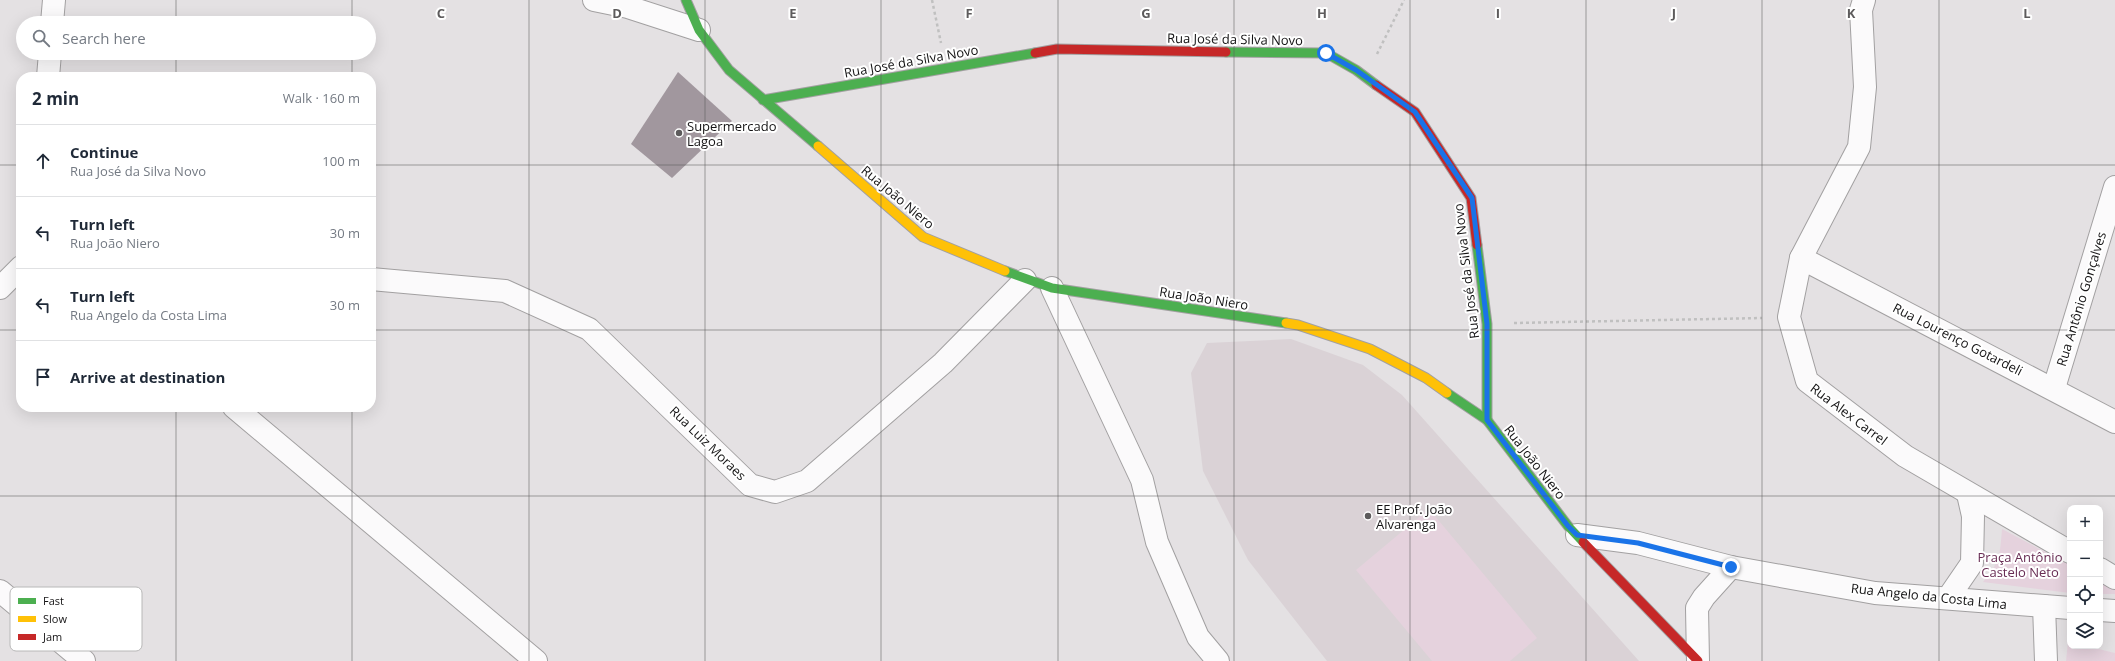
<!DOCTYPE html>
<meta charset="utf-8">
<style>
:root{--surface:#fff;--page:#f2f2f3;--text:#1f2937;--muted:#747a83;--line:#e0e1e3}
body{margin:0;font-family:"Open Sans",sans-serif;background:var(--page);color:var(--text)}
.controls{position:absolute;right:12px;bottom:12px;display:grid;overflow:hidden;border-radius:8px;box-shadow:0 4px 16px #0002}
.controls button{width:36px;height:36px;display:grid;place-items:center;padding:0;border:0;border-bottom:1px solid var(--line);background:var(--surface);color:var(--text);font:20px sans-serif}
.stop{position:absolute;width:12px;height:12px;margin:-9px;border:3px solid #1a73e8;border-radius:50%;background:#fff}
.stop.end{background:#1a73e8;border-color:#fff;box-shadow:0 1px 4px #0008}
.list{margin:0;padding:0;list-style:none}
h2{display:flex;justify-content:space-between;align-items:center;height:52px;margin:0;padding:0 16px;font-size:17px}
h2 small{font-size:13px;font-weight:400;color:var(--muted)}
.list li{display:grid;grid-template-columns:26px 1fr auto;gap:12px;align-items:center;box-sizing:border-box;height:72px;padding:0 16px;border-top:1px solid var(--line)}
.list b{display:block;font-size:15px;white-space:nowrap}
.list p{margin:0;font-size:13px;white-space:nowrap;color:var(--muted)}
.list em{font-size:13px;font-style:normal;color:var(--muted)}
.icon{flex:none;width:22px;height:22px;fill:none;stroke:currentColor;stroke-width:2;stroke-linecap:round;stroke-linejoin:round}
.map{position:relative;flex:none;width:2115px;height:661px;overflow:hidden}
.search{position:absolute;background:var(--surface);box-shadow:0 4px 16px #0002;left:16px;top:16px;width:360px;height:44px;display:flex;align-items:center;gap:10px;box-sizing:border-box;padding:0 14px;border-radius:22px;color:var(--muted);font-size:15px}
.panel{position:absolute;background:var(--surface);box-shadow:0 4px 16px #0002;left:16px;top:72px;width:360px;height:340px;border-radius:16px}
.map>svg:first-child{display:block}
.built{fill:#dad2d6}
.green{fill:#e5d2dd}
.building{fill:#a1979e}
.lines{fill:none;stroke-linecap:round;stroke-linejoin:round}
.street-casing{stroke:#a2a0a1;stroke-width:24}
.fast-casing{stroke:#a2a0a1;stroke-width:11}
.slow-casing{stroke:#a2a0a1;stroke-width:11}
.jam-casing{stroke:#a2a0a1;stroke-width:11}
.path{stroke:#c0c0c0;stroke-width:2.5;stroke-dasharray:3 3;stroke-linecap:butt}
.street{stroke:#fbfafb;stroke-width:22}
.fast{stroke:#4caf50;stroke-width:9}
.slow{stroke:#ffc107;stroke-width:9}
.jam{stroke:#c62828;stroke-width:9}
.route{stroke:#1a73e8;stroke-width:5}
.grid{fill:none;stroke:#5d5b5c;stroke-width:1;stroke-opacity:0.55}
.poi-dot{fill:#5d5b5c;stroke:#fff;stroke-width:1.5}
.labels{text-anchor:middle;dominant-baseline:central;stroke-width:4;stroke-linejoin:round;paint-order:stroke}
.street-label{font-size:13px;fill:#141314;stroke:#fff}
.poi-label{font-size:13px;fill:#141314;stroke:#fff;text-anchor:start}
.park-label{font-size:13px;fill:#682d54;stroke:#fff}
.key{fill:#fff;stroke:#b8b8b8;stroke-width:1}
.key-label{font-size:11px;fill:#141314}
.grid-label{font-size:13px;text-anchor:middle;font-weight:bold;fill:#5d5b5c;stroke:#fff;stroke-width:4;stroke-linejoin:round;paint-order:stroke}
</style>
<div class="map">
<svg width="2115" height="661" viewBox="0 0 2115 661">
<rect width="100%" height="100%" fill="#e4e1e3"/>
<!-- built -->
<polygon class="built" points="1291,339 1363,365 1402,395 1639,661 1327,661 1248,560 1203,471 1191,373 1207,343"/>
<!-- green -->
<g class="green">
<polygon points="1429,509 1537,638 1510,661 1432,661 1356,570"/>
<path d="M2002,529L2070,565V593L1983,582C2000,563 2000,554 2002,529Z"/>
<polygon points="2100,581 2115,589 2115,594 2100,594"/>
<polygon points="2068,642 2070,646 2086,646 2115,653 2115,661 2066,661"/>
</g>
<!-- building -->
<polygon class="building" points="678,72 732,121 672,178 631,144"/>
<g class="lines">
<defs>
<g id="street">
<polyline points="594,0 628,7 699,30"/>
<polyline points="1864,0 1861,10 1865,87 1859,147 1801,258 1789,317 1807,381 1905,456 2070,552"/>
<polyline points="52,23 54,0"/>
<polyline points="48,77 50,53"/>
<polyline points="1801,258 2115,422"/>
<polyline points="371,279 505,291 589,329 750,485 775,492 807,481 943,363 1025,280"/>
<polyline points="0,288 21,267"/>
<polyline points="1052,288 1142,480 1157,542 1198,637 1218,661"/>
<polyline points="2054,388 2115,187"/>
<polyline points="234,407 536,661"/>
<polyline points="1577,535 1638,543 1731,567 1875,593 2070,608"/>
<polyline points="2100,569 2115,578"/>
<polyline points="0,591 84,661"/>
<polyline points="1948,598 1972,563 1973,516 1968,494"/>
<polyline points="2044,606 2046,661"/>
<polyline points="2100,610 2115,611"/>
<polyline points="1698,661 1697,608 1704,597 1731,567"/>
</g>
<g id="fast">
<polyline points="686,0 699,30 729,70 818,146"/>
<polyline points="1226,52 1326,53 1356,70 1376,85"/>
<polyline points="763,100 1035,53"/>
<polyline points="1477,245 1487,324 1487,420"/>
<polyline points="1005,271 1052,288 1286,323"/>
<polyline points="1447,393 1487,420 1568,526 1583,542"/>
</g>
<g id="slow">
<polyline points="818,146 923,237 1005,271"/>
<polyline points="1286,323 1298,325 1370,349 1426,378 1447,393"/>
</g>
<g id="jam">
<polyline points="1035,53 1057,49 1226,52"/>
<polyline points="1376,85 1415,112 1471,198 1477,245"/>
<polyline points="1583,542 1698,661"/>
</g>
</defs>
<!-- street casing -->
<use href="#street" class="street-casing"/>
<!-- fast casing -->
<use href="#fast" class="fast-casing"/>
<!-- slow casing -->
<use href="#slow" class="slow-casing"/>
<!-- jam casing -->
<use href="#jam" class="jam-casing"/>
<!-- path -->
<g class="path">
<polyline points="932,0 941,43"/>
<polyline points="1377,54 1404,0"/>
<polyline points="1514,323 1762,318"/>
</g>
<!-- street -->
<use href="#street" class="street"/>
<!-- fast -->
<use href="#fast" class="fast"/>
<!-- slow -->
<use href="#slow" class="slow"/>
<!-- jam -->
<use href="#jam" class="jam"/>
</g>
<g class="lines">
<!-- route -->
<polyline class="route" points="1326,53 1356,70 1415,112 1472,198 1487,324 1487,420 1568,526 1577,535 1638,543 1731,567"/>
</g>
<!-- grid -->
<path class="grid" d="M176,0V23M352,0V23M529,0V661M705,0V661M881,0V661M1058,0V661M1234,0V661M1410,0V661M1586,0V661M1762,0V661M1939,0V661M176,53V77M352,53V77M0,165H21M371,165H2115M0,330H21M371,330H2115M176,407V661M352,407V661M0,496H2115"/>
<!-- markers -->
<g class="poi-dot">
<circle cx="679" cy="133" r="4"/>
<circle cx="1368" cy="516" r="4"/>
</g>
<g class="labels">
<!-- street labels -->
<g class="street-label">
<text transform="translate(1235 39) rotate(1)">Rua José da Silva Novo</text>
<text transform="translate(911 61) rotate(-10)">Rua José da Silva Novo</text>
<text transform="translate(898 197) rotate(40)">Rua João Niero</text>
<text transform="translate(1466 271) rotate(-97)">Rua José da Silva Novo</text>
<text transform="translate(1204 298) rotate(9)">Rua João Niero</text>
<text transform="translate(2081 299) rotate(-73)">Rua Antônio Gonçalves</text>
<text transform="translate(1958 339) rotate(27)">Rua Lourenço Gotardeli</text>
<text transform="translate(1849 414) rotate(37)">Rua Alex Carrel</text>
<text transform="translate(708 443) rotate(44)">Rua Luiz Moraes</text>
<text transform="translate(1535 462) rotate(52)">Rua João Niero</text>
<text transform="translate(1929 596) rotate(6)">Rua Angelo da Costa Lima</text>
</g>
<!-- poi labels -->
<g class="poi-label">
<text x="687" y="126">Supermercado<tspan x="687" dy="15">Lagoa</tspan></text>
<text x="1376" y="509">EE Prof. João<tspan x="1376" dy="15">Alvarenga</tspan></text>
</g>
<!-- park labels -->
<g class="park-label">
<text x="2020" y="557">Praça Antônio<tspan x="2020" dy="15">Castelo Neto</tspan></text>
</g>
</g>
<!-- legend -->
<rect x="10" y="587" width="132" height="64" rx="6" class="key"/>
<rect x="18" y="598" width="18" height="6" fill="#4caf50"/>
<rect x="18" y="616" width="18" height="6" fill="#ffc107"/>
<rect x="18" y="634" width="18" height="6" fill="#c62828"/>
<g class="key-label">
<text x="43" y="605">Fast</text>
<text x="43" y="623">Slow</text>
<text x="43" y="641">Jam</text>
</g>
<g class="grid-label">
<text x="441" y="18">C</text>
<text x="617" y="18">D</text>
<text x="793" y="18">E</text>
<text x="969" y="18">F</text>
<text x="1146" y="18">G</text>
<text x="1322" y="18">H</text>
<text x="1498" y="18">I</text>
<text x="1674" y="18">J</text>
<text x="1851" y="18">K</text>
<text x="2027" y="18">L</text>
</g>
</svg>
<div class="controls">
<button>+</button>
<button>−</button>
<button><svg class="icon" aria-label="locate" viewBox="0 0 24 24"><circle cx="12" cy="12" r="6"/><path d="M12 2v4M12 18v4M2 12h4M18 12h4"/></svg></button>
<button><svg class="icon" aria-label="layers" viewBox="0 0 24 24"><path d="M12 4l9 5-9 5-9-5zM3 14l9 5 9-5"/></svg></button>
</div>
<div class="stop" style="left:1326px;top:53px"></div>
<div class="stop end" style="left:1731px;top:567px"></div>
<div class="search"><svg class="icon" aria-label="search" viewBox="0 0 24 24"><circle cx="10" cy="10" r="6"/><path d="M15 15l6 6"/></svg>Search here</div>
<section class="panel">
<h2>2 min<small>Walk · 160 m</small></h2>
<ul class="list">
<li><svg class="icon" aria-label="ahead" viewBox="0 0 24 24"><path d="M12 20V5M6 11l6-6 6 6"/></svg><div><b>Continue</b><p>Rua José da Silva Novo</p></div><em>100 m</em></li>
<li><svg class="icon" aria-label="left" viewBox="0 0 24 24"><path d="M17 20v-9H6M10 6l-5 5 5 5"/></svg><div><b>Turn left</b><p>Rua João Niero</p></div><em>30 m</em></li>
<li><svg class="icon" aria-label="left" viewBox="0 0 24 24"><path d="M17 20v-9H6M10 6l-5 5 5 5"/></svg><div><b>Turn left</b><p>Rua Angelo da Costa Lima</p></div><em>30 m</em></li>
<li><svg class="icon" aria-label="arrive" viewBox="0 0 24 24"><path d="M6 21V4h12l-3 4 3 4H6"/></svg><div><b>Arrive at destination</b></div></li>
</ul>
</section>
</div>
